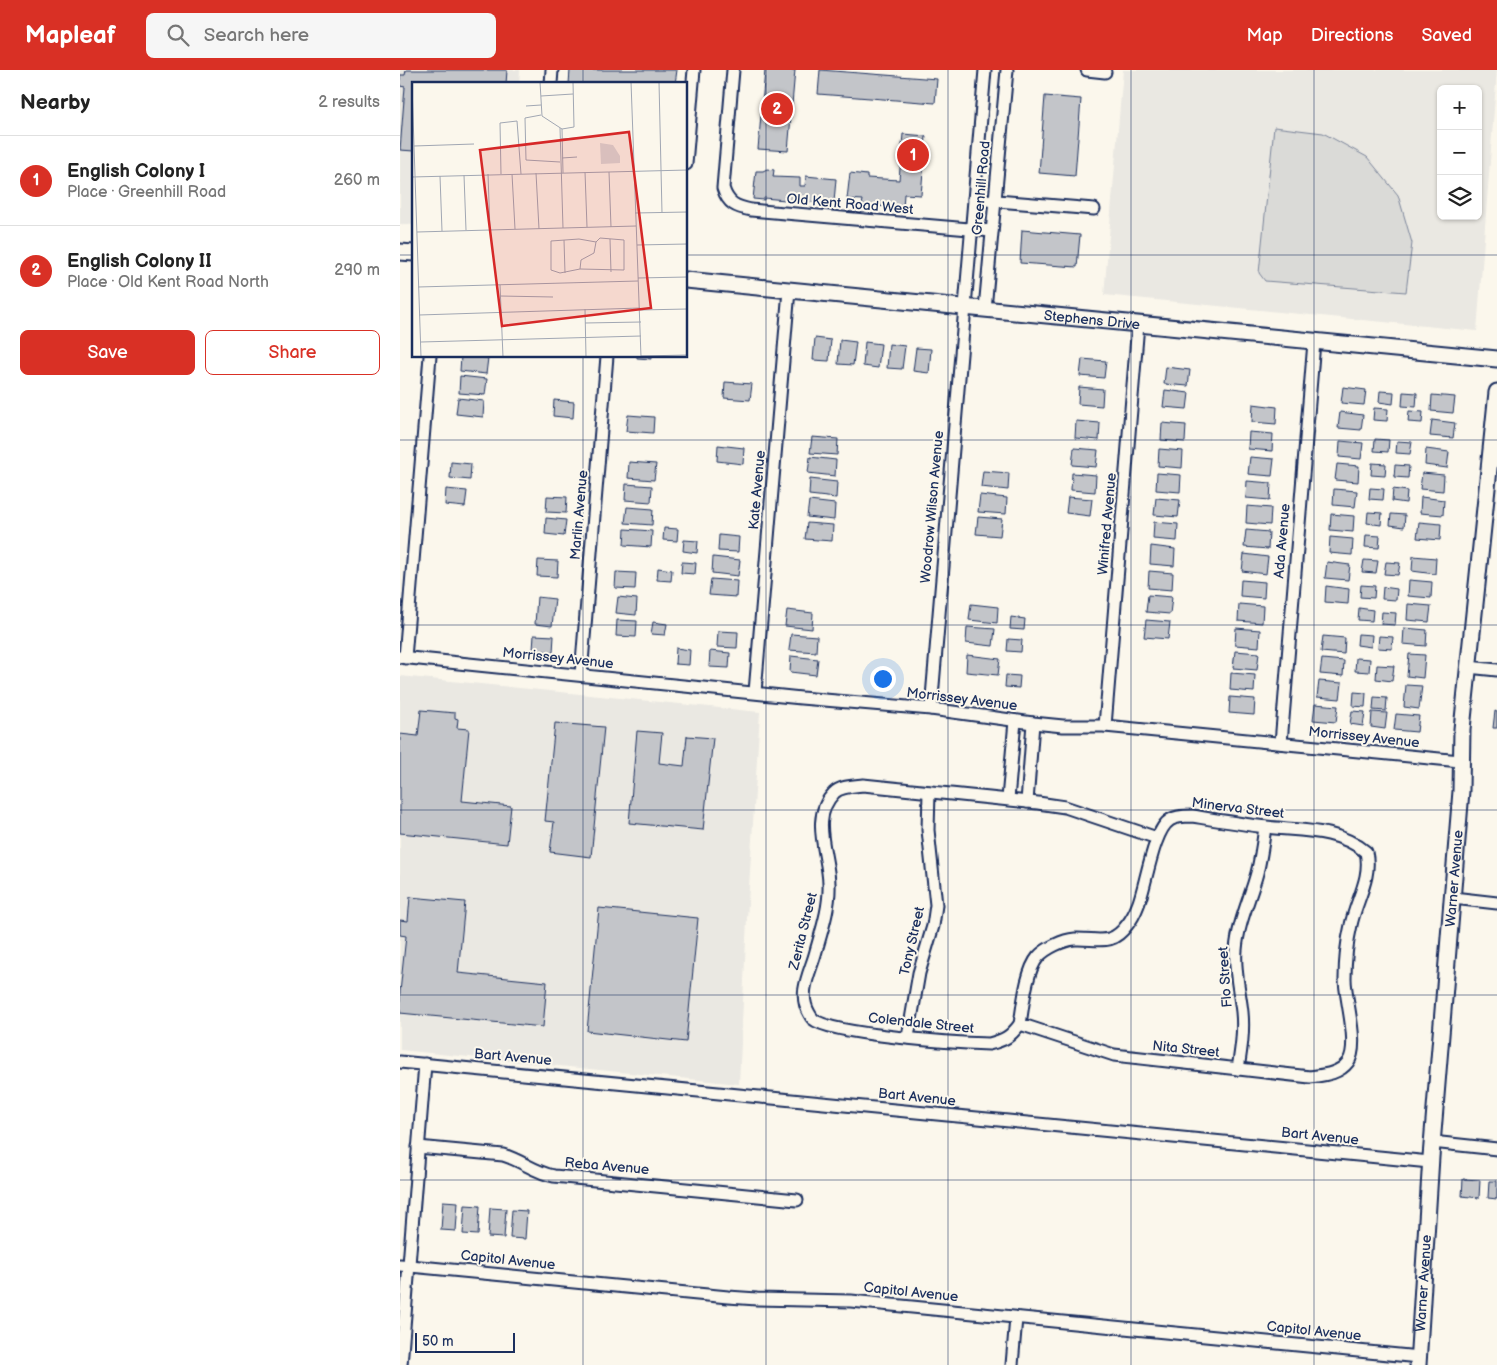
<!DOCTYPE html>
<meta charset="utf-8">
<style>
:root{--surface:#fff;--page:#f6f6f6;--text:#222;--muted:#767676;--line:#e0e0e0;--accent:#d93025}
body{margin:0;font-family:"Balsamiq Sans",sans-serif;background:var(--page);color:var(--text)}
.controls{position:absolute;right:15px;top:15px;display:grid;overflow:hidden;border-radius:8px;box-shadow:0 1px 4px #0004}
.controls button{width:45px;height:45px;display:grid;place-items:center;padding:0;border:0;border-bottom:1px solid var(--line);background:var(--surface);color:var(--text);font:25px sans-serif}
.scale{position:absolute;left:15px;bottom:12px;width:100px;box-sizing:border-box;padding-left:5px;border:2px solid #1b2f5e;border-top:0;font-size:14px;line-height:18px;white-space:nowrap;color:#1b2f5e;-webkit-text-stroke:4px #fbf7ec;paint-order:stroke}
.you{position:absolute;left:482px;top:608px;width:18px;height:18px;margin:-12px;border:4px solid #fff;border-radius:50%;background:#1a73e8;box-shadow:0 0 0 8px #1a73e833}
.badge{display:grid;place-items:center;width:32px;height:32px;border-radius:50%;background:var(--accent);color:#fff;font-size:16px;font-weight:700}
.pin{position:absolute;translate:-50% -50%;border:2px solid #fff;box-shadow:0 1px 5px #0006}
.list{margin:0;padding:0;list-style:none}
h2{display:flex;justify-content:space-between;align-items:center;height:65px;margin:0;padding:0 20px;font-size:21px}
h2 small{font-size:16px;font-weight:400;color:var(--muted)}
.list li{display:grid;grid-template-columns:32px 1fr auto;gap:15px;align-items:center;box-sizing:border-box;height:90px;padding:0 20px;border-top:1px solid var(--line)}
.list b{display:block;font-size:19px;white-space:nowrap}
.list p{margin:0;font-size:16px;white-space:nowrap;color:var(--muted)}
.list em{font-size:16px;font-style:normal;color:var(--muted)}
.actions{display:flex;gap:10px;padding:15px 20px}
.actions a{flex:1;padding:11px 0;border:1px solid var(--accent);border-radius:8px;text-align:center;font-size:18px;color:var(--accent)}
.actions .main{background:var(--accent);color:#fff}
.icon{flex:none;width:28px;height:28px;fill:none;stroke:currentColor;stroke-width:2;stroke-linecap:round;stroke-linejoin:round}
.map{position:relative;flex:none;width:1097px;height:1295px;overflow:hidden}
header{display:flex;align-items:center;gap:30px;box-sizing:border-box;height:70px;padding:0 25px;background:var(--accent);color:#fff}
header strong{font-size:24px}
nav{display:flex;gap:28px;margin-inline-start:auto;font-size:18px}
.search{width:350px;height:45px;background:var(--page);display:flex;align-items:center;gap:12px;box-sizing:border-box;padding:0 18px;border-radius:8px;color:var(--muted);font-size:19px}
main{display:flex}
aside{flex:1;background:var(--surface)}
.map>svg:first-child{display:block}
.built{fill:#eae8e2;fill-rule:evenodd}
.green{fill:#dadad7;stroke:#7a849a}
.building{fill:#c3c5c9;stroke:#1b2f5e}
.lines{fill:none;stroke-linecap:round;stroke-linejoin:round}
.street-casing{stroke:#1b2f5e;stroke-width:15}
.secondary-casing{stroke:#1b2f5e;stroke-width:19}
.street{stroke:#fbf7ec;stroke-width:11}
.secondary{stroke:#fbf7ec;stroke-width:15}
.grid{fill:none;stroke:#1b2f5e;stroke-width:1;stroke-opacity:0.55}
.labels{text-anchor:middle;dominant-baseline:central;stroke-width:4;stroke-linejoin:round;paint-order:stroke}
.street-label{font-size:14px;fill:#1b2f5e;stroke:#fbf7ec}
.inset-road{fill:none;stroke:#a1a7b3;stroke-width:1}
.view{fill:#d62828;fill-opacity:0.15;stroke:#d62828;stroke-width:2.5}
.inset-edge{fill:none;stroke:#1b2f5e;stroke-width:2.5}
</style>
<header>
<strong>Mapleaf</strong>
<div class="search"><svg class="icon" aria-label="search" viewBox="0 0 24 24"><circle cx="10" cy="10" r="6"/><path d="M15 15l6 6"/></svg>Search here</div>
<nav><a>Map</a><a>Directions</a><a>Saved</a></nav>
</header>
<main>
<aside>
<h2>Nearby<small>2 results</small></h2>
<ul class="list">
<li><span class="badge">1</span><div><b>English Colony I</b><p>Place · Greenhill Road</p></div><em>260 m</em></li>
<li><span class="badge">2</span><div><b>English Colony II</b><p>Place · Old Kent Road North</p></div><em>290 m</em></li>
</ul>
<div class="actions"><a class="main">Save</a><a>Share</a></div>
</aside>
<div class="map">
<svg width="1097" height="1295" viewBox="0 0 1097 1295">
<rect width="100%" height="100%" fill="#fbf7ec"/>
<filter id="ink" filterUnits="userSpaceOnUse"><feTurbulence type="fractalNoise" baseFrequency=".02" numOctaves="2"/><feDisplacementMap in="SourceGraphic" scale="10" xChannelSelector="R" yChannelSelector="G"/><feConvolveMatrix kernelMatrix="1 2 1 2 8 2 1 2 1" color-interpolation-filters="sRGB"/></filter>
<g filter="url(#ink)">
<!-- built -->
<g class="built">
<polygon points="0,0 120,0 119,14 14,14 14,155 0,154"/>
<path d="M723,0H1097L1077,261L704,225ZM1041,19H1078V146H1041Z"/>
<polygon points="0,606 360,642 347,849 339,1014 0,980"/>
</g>
<!-- green -->
<polygon class="green" points="874,57 923,63 967,87 998,125 1012,173 1006,222 865,211 859,203"/>
<!-- building -->
<g class="building">
<polygon points="6,0 107,0 106,14 14,14 14,81 0,80 5,17 0,16 0,5 5,5"/>
<polygon points="170,0 277,0 275,14 169,14"/>
<polygon points="365,0 395,0 388,81 358,79"/>
<polygon points="420,0 537,9 535,33 418,24"/>
<polygon points="645,26 681,29 675,106 639,103"/>
<polygon points="503,64 526,66 521,125 504,124 503,138 462,135 463,130 447,129 450,103 467,105 467,108 499,110"/>
<polygon points="367,99 374,100 373,107 400,108 400,116 405,116 406,106 436,109 434,132 428,132 428,134 364,128 364,130 353,129 356,101 363,101"/>
<polygon points="622,160 680,165 677,197 620,193"/>
<polygon points="415,268 431,270 429,291 413,290"/>
<polygon points="440,270 456,272 453,295 438,294"/>
<polygon points="465,272 481,274 478,298 463,296"/>
<polygon points="489,274 505,276 502,299 487,298"/>
<polygon points="516,278 531,279 529,303 513,301"/>
<polygon points="61,286 88,288 86,304 60,301"/>
<polygon points="237,286 251,286 251,289 237,288"/>
<polygon points="682,289 706,291 704,308 680,306"/>
<polygon points="766,297 790,300 788,316 764,314"/>
<polygon points="60,306 87,309 85,325 59,323"/>
<polygon points="325,312 352,314 350,330 324,328"/>
<polygon points="679,317 703,319 702,336 678,334"/>
<polygon points="943,317 966,320 964,335 941,333"/>
<polygon points="765,320 789,323 787,339 763,337"/>
<polygon points="980,321 994,322 993,334 979,332"/>
<polygon points="1003,322 1017,323 1016,337 1002,336"/>
<polygon points="1032,325 1055,327 1053,343 1031,341"/>
<polygon points="58,328 84,331 83,347 56,344"/>
<polygon points="154,330 174,332 173,348 153,346"/>
<polygon points="853,334 877,337 876,354 852,352"/>
<polygon points="974,338 988,339 987,351 973,350"/>
<polygon points="1009,341 1023,342 1022,353 1008,352"/>
<polygon points="940,342 963,345 961,360 938,358"/>
<polygon points="228,345 254,347 253,363 226,361"/>
<polygon points="1032,350 1055,353 1053,368 1030,366"/>
<polygon points="676,351 700,353 699,370 675,368"/>
<polygon points="762,353 786,355 785,372 761,370"/>
<polygon points="849,362 873,364 872,381 848,379"/>
<polygon points="412,367 438,369 437,385 410,383"/>
<polygon points="975,369 989,370 988,382 974,381"/>
<polygon points="940,371 963,373 961,389 939,387"/>
<polygon points="997,371 1012,372 1010,384 996,383"/>
<polygon points="318,375 344,378 343,394 317,391"/>
<polygon points="674,378 698,380 696,397 672,395"/>
<polygon points="759,379 783,381 782,398 758,396"/>
<polygon points="1026,379 1049,382 1047,398 1025,395"/>
<polygon points="410,387 436,390 435,406 408,403"/>
<polygon points="850,387 874,389 872,406 848,404"/>
<polygon points="51,392 71,394 70,410 50,408"/>
<polygon points="229,392 256,394 254,410 228,408"/>
<polygon points="972,393 986,394 985,406 971,405"/>
<polygon points="937,394 959,396 958,412 935,410"/>
<polygon points="995,395 1009,396 1008,408 994,407"/>
<polygon points="583,401 609,403 608,420 581,417"/>
<polygon points="672,403 696,405 695,422 671,420"/>
<polygon points="757,403 781,405 780,422 756,420"/>
<polygon points="1022,403 1044,405 1043,421 1020,419"/>
<polygon points="410,409 437,412 436,428 409,425"/>
<polygon points="847,411 871,413 870,430 846,428"/>
<polygon points="226,414 252,416 251,432 225,430"/>
<polygon points="970,418 984,419 983,430 969,429"/>
<polygon points="46,419 67,421 65,437 45,435"/>
<polygon points="934,419 957,421 955,437 933,435"/>
<polygon points="993,419 1007,421 1006,433 992,431"/>
<polygon points="580,425 607,428 606,444 578,442"/>
<polygon points="147,426 167,427 166,443 146,442"/>
<polygon points="668,427 692,429 690,446 666,443"/>
<polygon points="1021,427 1044,430 1043,445 1020,443"/>
<polygon points="756,428 780,430 778,447 754,445"/>
<polygon points="409,431 435,434 434,450 407,447"/>
<polygon points="847,436 871,438 870,455 846,453"/>
<polygon points="227,437 253,439 252,455 225,453"/>
<polygon points="968,442 982,443 981,455 967,453"/>
<polygon points="931,444 954,446 953,462 930,460"/>
<polygon points="991,444 1005,445 1004,457 990,455"/>
<polygon points="578,447 602,449 600,466 576,464"/>
<polygon points="146,448 166,450 164,466 145,464"/>
<polygon points="754,452 778,454 777,471 753,469"/>
<polygon points="1019,452 1041,454 1040,470 1017,468"/>
<polygon points="407,453 433,455 432,471 405,469"/>
<polygon points="264,458 278,459 277,471 263,470"/>
<polygon points="225,459 252,461 251,477 224,475"/>
<polygon points="846,460 869,462 868,479 844,477"/>
<polygon points="319,465 339,467 338,482 318,481"/>
<polygon points="966,465 980,466 979,478 965,477"/>
<polygon points="930,467 953,469 952,485 929,483"/>
<polygon points="284,470 298,471 297,483 283,481"/>
<polygon points="751,476 775,479 774,496 750,494"/>
<polygon points="844,484 868,487 866,504 842,501"/>
<polygon points="1013,486 1036,488 1035,504 1012,501"/>
<polygon points="313,487 340,490 338,506 312,503"/>
<polygon points="138,490 158,491 157,507 137,506"/>
<polygon points="964,490 978,491 976,503 962,502"/>
<polygon points="282,492 296,493 295,504 281,503"/>
<polygon points="927,492 950,495 948,510 925,508"/>
<polygon points="986,492 1000,493 998,505 984,504"/>
<polygon points="258,498 272,500 271,511 257,510"/>
<polygon points="749,501 773,503 772,520 748,518"/>
<polygon points="216,502 236,503 235,519 215,518"/>
<polygon points="311,509 337,511 336,527 309,525"/>
<polygon points="841,510 865,512 864,528 840,526"/>
<polygon points="1009,510 1032,512 1031,528 1008,526"/>
<polygon points="961,515 975,516 974,528 960,527"/>
<polygon points="926,516 949,519 948,534 925,532"/>
<polygon points="983,517 997,519 996,530 982,529"/>
<polygon points="748,525 772,527 770,544 746,542"/>
<polygon points="137,527 155,529 152,556 135,554"/>
<polygon points="218,527 237,529 236,545 216,543"/>
<polygon points="571,534 598,537 597,553 569,550"/>
<polygon points="839,534 863,536 862,553 838,551"/>
<polygon points="1008,534 1031,536 1029,552 1007,550"/>
<polygon points="959,538 973,540 972,551 958,550"/>
<polygon points="387,540 413,543 412,559 385,556"/>
<polygon points="982,542 996,543 995,555 981,554"/>
<polygon points="611,547 625,549 624,560 610,559"/>
<polygon points="217,550 237,551 236,567 216,566"/>
<polygon points="746,550 770,552 768,569 744,567"/>
<polygon points="253,552 267,554 265,565 251,564"/>
<polygon points="567,557 595,559 593,576 566,573"/>
<polygon points="836,558 860,560 859,577 835,575"/>
<polygon points="1004,558 1027,560 1026,576 1003,574"/>
<polygon points="318,561 338,562 337,578 317,577"/>
<polygon points="391,564 417,566 416,582 389,580"/>
<polygon points="958,564 972,565 971,577 957,575"/>
<polygon points="134,565 154,566 153,582 133,580"/>
<polygon points="923,566 945,568 944,584 921,582"/>
<polygon points="979,566 993,567 992,579 978,578"/>
<polygon points="608,569 622,570 621,582 607,581"/>
<polygon points="276,578 290,580 289,595 275,594"/>
<polygon points="310,581 330,583 329,598 309,597"/>
<polygon points="835,581 859,583 857,600 833,598"/>
<polygon points="1009,584 1025,585 1023,608 1007,606"/>
<polygon points="567,585 600,589 598,605 566,602"/>
<polygon points="391,586 418,589 416,605 390,602"/>
<polygon points="956,588 970,589 969,602 955,601"/>
<polygon points="922,589 944,591 943,606 920,604"/>
<polygon points="977,595 994,596 992,611 976,609"/>
<polygon points="831,603 855,605 854,622 830,620"/>
<polygon points="606,605 620,606 619,618 605,617"/>
<polygon points="919,611 942,613 940,629 917,627"/>
<polygon points="1006,615 1022,616 1019,639 1004,637"/>
<polygon points="954,622 966,623 965,637 953,636"/>
<polygon points="830,627 855,629 854,645 829,643"/>
<polygon points="974,627 987,628 986,641 973,640"/>
<polygon points="915,634 938,636 936,652 913,650"/>
<polygon points="21,640 55,643 55,648 58,649 57,658 69,659 62,731 111,736 107,774 0,763 0,664 18,666"/>
<polygon points="952,641 965,642 963,656 950,654"/>
<polygon points="1095,641 1097,642 1097,658 1093,658"/>
<polygon points="972,642 987,643 985,659 971,657"/>
<polygon points="996,644 1019,646 1017,662 994,660"/>
<polygon points="155,653 204,657 191,787 150,782 154,752 145,751"/>
<polygon points="237,661 262,663 259,693 284,696 287,666 313,668 303,760 229,753"/>
<polygon points="10,827 65,832 58,903 147,912 143,957 0,943 0,922 6,866 0,865 0,850 8,851"/>
<polygon points="199,838 298,848 286,972 187,961"/>
<polygon points="1063,1109 1080,1110 1079,1128 1062,1126"/>
<polygon points="1089,1111 1097,1111 1097,1129 1088,1128"/>
<polygon points="43,1131 58,1132 56,1161 41,1160"/>
<polygon points="65,1135 80,1136 78,1165 63,1164"/>
<polygon points="90,1138 106,1139 104,1168 88,1167"/>
<polygon points="112,1140 127,1141 125,1169 110,1168"/>
</g>
<g class="lines">
<defs>
<g id="street">
<path d="M333,0L323,118C328,134 336,137 351,140L592,161"/>
<polyline points="687,0 705,2"/>
<polyline points="151,14 152,0"/>
<polyline points="286,94 294,0"/>
<polyline points="574,129 694,139"/>
<polyline points="585,239 607,0"/>
<polyline points="0,587 401,628 531,639 633,653 663,656 705,656 1060,691"/>
<polyline points="5,588 30,286"/>
<polyline points="1068,597 1097,600"/>
<polyline points="181,605 207,286"/>
<polyline points="355,622 389,220"/>
<polyline points="531,639 585,0"/>
<polyline points="705,656 738,254"/>
<polyline points="881,673 914,272"/>
<polyline points="608,729 615,651"/>
<polyline points="627,732 633,653"/>
<path d="M792,746C817,750 841,754 866,757C900,761 938,758 966,782C972,808 956,830 951,855C947,872 945,892 945,909C945,929 960,976 948,992C939,1004 924,1005 910,1007L714,985L620,954C623,936 626,901 638,887C646,878 663,870 675,869C698,868 711,877 727,855C732,849 735,843 738,835C746,816 753,760 770,750C776,746 785,746 792,746Z"/>
<polyline points="1053,828 1097,833"/>
<path d="M620,954C610,967 605,970 589,974C559,973 431,965 413,949C411,947 410,945 409,943C397,923 411,901 416,881C422,860 430,836 429,814C429,785 409,748 434,723C440,716 454,716 463,715L638,733L665,737L757,768"/>
<polyline points="508,967 519,903 533,856 536,835 528,760 529,722"/>
<polyline points="0,992 1030,1092"/>
<path d="M838,999C841,980 844,961 842,942C840,922 834,901 836,880C838,853 850,829 857,803C861,788 863,772 865,757"/>
<polyline points="1032,1072 1097,1079"/>
<path d="M18,1077L103,1085C121,1090 136,1103 154,1106L397,1130"/>
<polyline points="0,1195 328,1227 357,1229 451,1231 1019,1287"/>
<polyline points="1,1295 25,994"/>
<polyline points="612,1295 616,1248"/>
</g>
<g id="secondary">
<polyline points="0,182 14,183"/>
<path id="s1" d="M286,210L1097,289"/>
<path id="s2" d="M1018,1295L1031,1087L1061,721L1062,659L1097,322"/>
</g>
</defs>
<!-- street casing -->
<use href="#street" class="street-casing"/>
<!-- secondary casing -->
<use href="#secondary" class="secondary-casing"/>
<!-- street -->
<use href="#street" class="street"/>
<!-- secondary -->
<use href="#secondary" class="secondary"/>
</g>
</g>
<!-- grid -->
<path class="grid" d="M183,0V14M366,0V1295M548,0V1295M731,0V1295M914,0V1295M0,185H14M286,185H1097M183,286V1295M0,370H1097M0,555H1097M0,740H1097M0,925H1097M0,1110H1097"/>
<g class="labels">
<!-- street labels -->
<g class="street-label">
<text transform="translate(581 118) rotate(-85)">Greenhill Road</text>
<text transform="translate(450 134) rotate(5)">Old Kent Road West</text>
<text stroke="none"><textPath href="#s1" startOffset="408">Stephens Drive</textPath></text>
<text transform="translate(357 420) rotate(-85)">Kate Avenue</text>
<text transform="translate(532 437) rotate(-85)">Woodrow Wilson Avenue</text>
<text transform="translate(179 445) rotate(-85)">Marlin Avenue</text>
<text transform="translate(707 454) rotate(-85)">Winifred Avenue</text>
<text transform="translate(882 471) rotate(-85)">Ada Avenue</text>
<text transform="translate(158 588) rotate(6)">Morrissey Avenue</text>
<text transform="translate(562 629) rotate(7)">Morrissey Avenue</text>
<text transform="translate(964 667) rotate(6)">Morrissey Avenue</text>
<text transform="translate(838 738) rotate(7)">Minerva Street</text>
<text stroke="none"><textPath href="#s2" startOffset="488">Warner Avenue</textPath></text>
<text transform="translate(403 861) rotate(-76)">Zerita Street</text>
<text transform="translate(512 871) rotate(-77)">Tony Street</text>
<text transform="translate(825 907) rotate(-94)">Flo Street</text>
<text transform="translate(521 953) rotate(6)">Colendale Street</text>
<text transform="translate(786 979) rotate(6)">Nita Street</text>
<text transform="translate(113 987) rotate(5)">Bart Avenue</text>
<text transform="translate(517 1027) rotate(6)">Bart Avenue</text>
<text transform="translate(920 1066) rotate(6)">Bart Avenue</text>
<text transform="translate(207 1096) rotate(5)">Reba Avenue</text>
<text transform="translate(108 1190) rotate(6)">Capitol Avenue</text>
<text stroke="none"><textPath href="#s2" startOffset="82">Warner Avenue</textPath></text>
<text transform="translate(511 1222) rotate(6)">Capitol Avenue</text>
<text transform="translate(914 1261) rotate(6)">Capitol Avenue</text>
</g>
</g>
<!-- overview -->
<g transform="translate(12 12)">
<rect width="275" height="275" fill="#fbf7ec"/>
<path d="M188,61L201,63L208,74V81L189,82Z" fill="#dadad7"/>
<path class="inset-road" d="M128,0L130,34L150,47L151,91M219,0L229,275M247,0L250,131M0,3L9,275M129,14L161,12M114,24L129,23M129,33L113,36L114,78L148,80M148,46L151,146M150,47L162,45L161,0M149,57L164,56M2,64L62,62M150,76L165,75M173,90L175,145M197,90L199,145M124,91L127,147M76,92L78,148M89,92L88,41L105,39L109,92M100,92L103,147M52,93L54,148M28,94L30,149M0,95L275,88M223,131L275,130M5,150L224,144M188,156L212,158V188L168,187L148,191L139,188V159L167,157L184,160ZM198,157L199,190M152,158L153,191M225,163L275,162M168,187L169,178L182,171L184,160M226,196L275,195M88,203L91,275M6,205L226,199M88,214L141,215M173,227L174,275M228,228L275,227M7,233L228,226M173,241L229,240M9,260L229,254M229,274L275,273"/>
<path class="view" d="M217,50L239,226L90,244L68,68Z"/>
<rect width="275" height="275" class="inset-edge"/>
</g>
</svg>
<div class="controls">
<button>+</button>
<button>−</button>
<button><svg class="icon" aria-label="layers" viewBox="0 0 24 24"><path d="M12 4l9 5-9 5-9-5zM3 14l9 5 9-5"/></svg></button>
</div>
<div class="scale">50 m</div>
<div class="you"></div>
<div class="pin badge" style="left:513px;top:85px">1</div>
<div class="pin badge" style="left:377px;top:39px">2</div>
</div>
</main>
